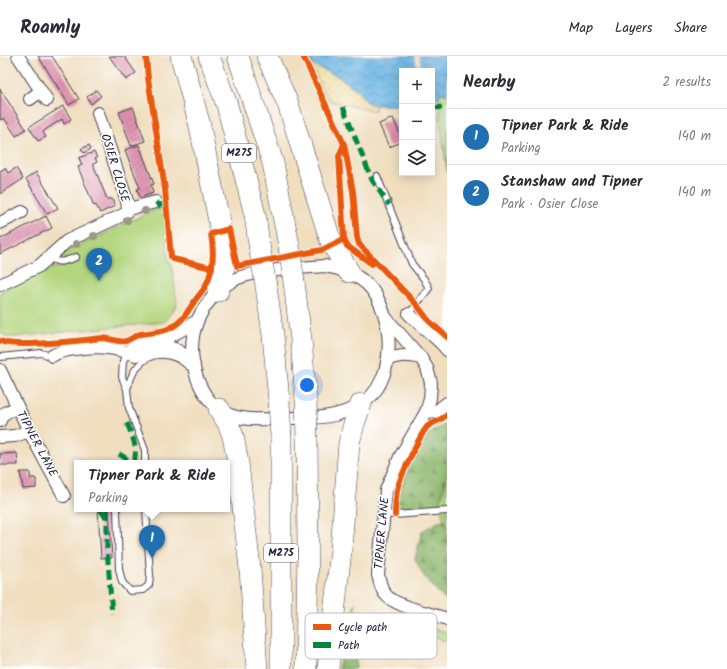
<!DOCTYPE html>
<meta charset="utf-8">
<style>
:root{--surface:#fff;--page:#f2f2f3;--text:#2b2b33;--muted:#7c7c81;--line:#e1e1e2;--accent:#1f6fb2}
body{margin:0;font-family:Kalam,sans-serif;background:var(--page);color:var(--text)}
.controls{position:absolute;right:12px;top:12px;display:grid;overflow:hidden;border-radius:0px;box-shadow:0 2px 10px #0003}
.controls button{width:36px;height:36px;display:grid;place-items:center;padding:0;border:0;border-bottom:1px solid var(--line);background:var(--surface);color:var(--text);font:20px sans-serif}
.you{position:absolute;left:307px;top:329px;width:14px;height:14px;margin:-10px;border:3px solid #fff;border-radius:50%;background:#1a73e8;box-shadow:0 0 0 6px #1a73e833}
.badge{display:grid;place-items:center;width:26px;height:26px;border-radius:50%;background:var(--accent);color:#fff;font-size:13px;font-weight:700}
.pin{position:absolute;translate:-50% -33px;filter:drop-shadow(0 1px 2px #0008)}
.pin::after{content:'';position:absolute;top:21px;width:14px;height:12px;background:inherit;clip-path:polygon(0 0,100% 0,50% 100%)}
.popup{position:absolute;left:74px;top:404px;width:156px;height:52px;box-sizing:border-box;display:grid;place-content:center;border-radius:0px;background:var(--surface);filter:drop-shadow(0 1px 3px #0005);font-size:13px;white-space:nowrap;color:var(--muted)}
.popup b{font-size:15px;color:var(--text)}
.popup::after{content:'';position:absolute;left:50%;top:100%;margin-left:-8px;border:8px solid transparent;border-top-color:var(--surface)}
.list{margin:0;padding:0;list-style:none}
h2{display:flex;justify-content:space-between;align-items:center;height:52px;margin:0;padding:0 16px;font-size:17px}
h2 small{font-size:13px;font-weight:400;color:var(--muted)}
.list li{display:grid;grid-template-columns:26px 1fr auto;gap:12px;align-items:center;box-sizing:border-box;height:56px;padding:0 16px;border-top:1px solid var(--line)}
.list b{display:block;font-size:15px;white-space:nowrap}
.list p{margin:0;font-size:13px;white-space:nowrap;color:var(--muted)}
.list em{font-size:13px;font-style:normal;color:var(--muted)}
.icon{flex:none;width:22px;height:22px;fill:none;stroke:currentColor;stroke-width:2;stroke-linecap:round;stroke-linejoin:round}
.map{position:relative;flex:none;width:447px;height:613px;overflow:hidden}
header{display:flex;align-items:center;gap:24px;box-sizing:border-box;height:56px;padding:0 20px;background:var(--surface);border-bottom:1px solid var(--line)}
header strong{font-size:19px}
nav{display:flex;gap:22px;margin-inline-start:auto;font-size:14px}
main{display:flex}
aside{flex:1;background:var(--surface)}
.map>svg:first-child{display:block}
.grass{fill:url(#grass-tufts);stroke:#6a7c5c}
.forest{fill:url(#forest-firs);stroke:#586c54}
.sand{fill:url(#sand-dots);stroke:#887e6c}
.garden{fill:#b2d57d;stroke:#6a7c5c}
.water{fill:url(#water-waves);stroke:#466b8e}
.pier{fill:#f0debf}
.building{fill:url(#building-hatch)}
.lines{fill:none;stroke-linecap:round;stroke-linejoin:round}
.lane-casing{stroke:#413e4f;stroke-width:8}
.street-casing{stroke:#413e4f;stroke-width:14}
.highway-casing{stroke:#413e4f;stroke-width:22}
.lane{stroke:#fff;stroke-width:6}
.street{stroke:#fff;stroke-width:12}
.highway{stroke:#fff;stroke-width:21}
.highway-bridge-casing{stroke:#413e4f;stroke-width:22;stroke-linecap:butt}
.highway-bridge{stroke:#fff;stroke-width:21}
.quiet{stroke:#00873e;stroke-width:5;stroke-dasharray:10 5;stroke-linecap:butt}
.cycleway-casing{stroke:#fff;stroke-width:8}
.cycleway{stroke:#e8590c;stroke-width:6}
.tree{fill:#9a9983}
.labels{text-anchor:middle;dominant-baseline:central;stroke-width:3;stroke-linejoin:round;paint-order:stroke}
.shield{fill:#fff;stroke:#646476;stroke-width:1}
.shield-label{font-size:11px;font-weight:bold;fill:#22223b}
.street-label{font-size:12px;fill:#22223b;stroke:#fff}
.key{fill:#fff;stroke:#bdbdc4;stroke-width:1}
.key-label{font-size:11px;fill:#22223b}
</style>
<header>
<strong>Roamly</strong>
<nav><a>Map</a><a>Layers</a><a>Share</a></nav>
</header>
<main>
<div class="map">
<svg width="447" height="613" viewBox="0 0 447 613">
<defs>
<pattern id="grass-tufts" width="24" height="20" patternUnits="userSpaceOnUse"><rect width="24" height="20" fill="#b2d57d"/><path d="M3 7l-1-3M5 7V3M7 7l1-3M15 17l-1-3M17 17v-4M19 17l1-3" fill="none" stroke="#99b76d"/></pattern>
<pattern id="forest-firs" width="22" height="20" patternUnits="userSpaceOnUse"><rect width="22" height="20" fill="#8db66c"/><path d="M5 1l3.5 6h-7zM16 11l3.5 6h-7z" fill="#73945a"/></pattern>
<pattern id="sand-dots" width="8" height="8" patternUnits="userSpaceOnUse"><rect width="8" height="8" fill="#eeda9e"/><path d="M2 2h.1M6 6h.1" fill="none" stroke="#ccbb89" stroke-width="1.8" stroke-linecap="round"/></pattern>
<pattern id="water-waves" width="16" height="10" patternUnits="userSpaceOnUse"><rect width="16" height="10" fill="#69b4e2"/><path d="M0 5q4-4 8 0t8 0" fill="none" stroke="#5692b8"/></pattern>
<pattern id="building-hatch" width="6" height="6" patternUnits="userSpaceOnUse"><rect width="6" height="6" fill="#df92af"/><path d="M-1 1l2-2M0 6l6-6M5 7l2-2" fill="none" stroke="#b47790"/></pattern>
</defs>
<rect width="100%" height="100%" fill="#fff"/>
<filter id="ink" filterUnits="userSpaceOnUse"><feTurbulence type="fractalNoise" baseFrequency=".025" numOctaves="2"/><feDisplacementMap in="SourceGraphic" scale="8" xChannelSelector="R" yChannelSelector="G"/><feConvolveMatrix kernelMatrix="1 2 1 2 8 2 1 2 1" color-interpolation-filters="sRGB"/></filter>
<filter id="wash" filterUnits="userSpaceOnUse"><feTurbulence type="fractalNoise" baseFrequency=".012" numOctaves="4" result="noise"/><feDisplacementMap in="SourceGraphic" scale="16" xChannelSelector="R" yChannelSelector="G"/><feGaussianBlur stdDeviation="0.9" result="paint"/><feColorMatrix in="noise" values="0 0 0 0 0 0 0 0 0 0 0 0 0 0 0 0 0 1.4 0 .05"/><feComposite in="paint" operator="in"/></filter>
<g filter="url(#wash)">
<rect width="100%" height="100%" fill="#f0debf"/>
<!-- grass -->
<g class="grass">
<polygon points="439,37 447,38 447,118 440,62 440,52"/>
<path d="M447,422V471C438,449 440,444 447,422Z"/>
<polygon points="400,559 447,577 447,586 410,571 403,596 397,595"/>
</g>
<!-- forest -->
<g class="forest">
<path d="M447,367V422L440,446V449C428,451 410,456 398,450L397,442L411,406L428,379Z"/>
<polygon points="444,463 447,471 447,544 443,542 424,520 415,503 422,475"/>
<polygon points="355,547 356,613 338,613"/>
</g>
<!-- sand -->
<path class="sand" d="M308,0H337L402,49H375V55L331,45C320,34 315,14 308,0Z"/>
<!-- garden -->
<polygon class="garden" points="163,150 169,207 172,209 177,249 164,266 12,281 7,281 0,276 0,236 44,214 64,210 63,197"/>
<!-- water -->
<polygon class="water" points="309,0 447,0 447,38 439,37 439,42 432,45 432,15 402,15 402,49 375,49 368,47 355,32 337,20 313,9"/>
<!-- pier -->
<polygon class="pier" points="415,0 419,0 422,15 417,15"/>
<g id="blocks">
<!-- building -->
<g class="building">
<polygon points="38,0 52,0 79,43 69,49"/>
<polygon points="109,0 124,0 136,17 126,24"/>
<polygon points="0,33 26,73 16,80 4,62 1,64 0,63"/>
<polygon points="96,34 101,40 91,48 87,41"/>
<polygon points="63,50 71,63 64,68 62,63 45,74 43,76 46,81 38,85 29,71"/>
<polygon points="133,51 145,85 131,90 119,56"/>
<polygon points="393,62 402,83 402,86 389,91 379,68"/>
<polygon points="89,89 91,93 84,97 81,93"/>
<polygon points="139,89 154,128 151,129 153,137 140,142 137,133 140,132 125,94"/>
<polygon points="94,96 97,102 95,102 97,106 93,108 107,143 112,143 115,150 100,157 96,149 94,150 78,111 82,109 79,102"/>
<polygon points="5,112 8,117 16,112 23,123 0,138 0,115"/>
<polygon points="36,116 58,152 47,158 26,123"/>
<polygon points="46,160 52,172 0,198 0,183"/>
<polygon points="17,397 18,409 0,409 0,398"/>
<polygon points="20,416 30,416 30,422 35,422 35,423 36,423 36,432 23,433"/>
<polygon points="98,453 109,453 112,502 101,502"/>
</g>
</g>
</g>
<g filter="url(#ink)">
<use href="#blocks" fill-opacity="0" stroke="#413e4f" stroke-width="1"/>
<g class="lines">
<defs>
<g id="lane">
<polyline points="377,120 412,208 424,223 429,232 409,258"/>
<path d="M50,201C58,209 66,205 76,201"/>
<polyline points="128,296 123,305 122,321 127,333 129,352 145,394 145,407"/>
<polyline points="0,301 41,297 52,300"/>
<path d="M127,333C130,325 132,316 138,310C152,293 174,297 188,310"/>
<polyline points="117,453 119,513 122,526 130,535 143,534 149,529 150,519 146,453"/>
<polyline points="384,458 395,459 447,455"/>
</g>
<g id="street">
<polyline points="18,0 47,44"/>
<polyline points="30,43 41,35"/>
<polyline points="128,153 156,146"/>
<polyline points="0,167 22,156"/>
<path d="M324,210C340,212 355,217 367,228C396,257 398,327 360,349C335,363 314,362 287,362C269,363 250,365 233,360C197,349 184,298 197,266C203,250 217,234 232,225C250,214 301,212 324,210Z"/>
<polyline points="0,229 39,210 67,185 125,158 128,153 127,145 98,57"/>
<polyline points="409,258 441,287 447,294"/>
<path d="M386,262L421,302L427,312L431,327L430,343L426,356L400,401L386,434L378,519C380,526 381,534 386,539C394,550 433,558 447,563"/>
<polyline points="128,296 137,288 149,284 169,281 197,265"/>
<path d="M52,300C61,293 96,290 108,292C118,293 127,296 136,299C161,287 175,286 194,309"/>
<path d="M388,303C402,299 407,299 421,302"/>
<polyline points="0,314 29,375 64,440"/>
<polyline points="426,356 437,355 447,347"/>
<path d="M0,365C2,356 9,355 17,352"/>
<polyline points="0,381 15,380 29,375"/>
</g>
<g id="highway">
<polyline points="181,0 199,66 223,185 224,211 218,235"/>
<polyline points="209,0 227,49 255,159 260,195"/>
<polyline points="238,0 273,107 289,190"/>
<polyline points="267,0 288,48 330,183 333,189 349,216"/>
<polyline points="294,226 301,284 306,343"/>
<polyline points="266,230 273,279 279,345"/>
<polyline points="219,353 228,367 233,380 238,407 250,513 257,613"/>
<polyline points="281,381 281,613"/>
<polyline points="306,613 308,494 307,382"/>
<polyline points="328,613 341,494 349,387 354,368 361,348"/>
</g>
</defs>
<!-- lane casing -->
<use href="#lane" class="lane-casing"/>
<!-- street casing -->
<use href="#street" class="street-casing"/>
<!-- highway casing -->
<use href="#highway" class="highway-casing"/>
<!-- lane -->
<use href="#lane" class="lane"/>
<!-- street -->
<use href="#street" class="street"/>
<!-- highway -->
<use href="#highway" class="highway"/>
<defs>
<g id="highway-bridge">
<polyline points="289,190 294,226"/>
<polyline points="260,195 266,230"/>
<polyline points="306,343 307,382"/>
<polyline points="279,345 281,381"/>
</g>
</defs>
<!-- highway-bridge casing -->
<use href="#highway-bridge" class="highway-bridge-casing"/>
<!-- highway-bridge -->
<use href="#highway-bridge" class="highway-bridge"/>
<!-- quiet -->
<g class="quiet">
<polyline points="343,51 372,124 389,149"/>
<polyline points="432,52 447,51"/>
<polyline points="156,146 159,149 165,148"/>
<path d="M127,367C133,383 138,390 134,407"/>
<polyline points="119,398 134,407"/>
<polyline points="100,453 106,462"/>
<polyline points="107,453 107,492 112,558"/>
</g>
<defs>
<g id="cycleway">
<polyline points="146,0 148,22 165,133 171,201 173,203 212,212"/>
<polyline points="303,0 344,88 353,135 357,181 359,188 417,249 429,265 447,281"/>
<polyline points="343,90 339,100 344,183 347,190 372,208"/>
<path d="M0,285C11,289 20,288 31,288C55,287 79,285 102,282C110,282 119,287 126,285C131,283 135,280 140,278C150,276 160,277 170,272C182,267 187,256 194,246C197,241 202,236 205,231C214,215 214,195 211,178L229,173L237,210L322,194L344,183"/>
<path d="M395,459C395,451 396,442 397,434C399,424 421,376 428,370C434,366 441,364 447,359"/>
</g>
</defs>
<!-- cycleway casing -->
<use href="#cycleway" class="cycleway-casing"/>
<!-- cycleway -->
<use href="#cycleway" class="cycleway"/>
</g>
<!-- trees -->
<g class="tree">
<circle cx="145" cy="155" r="4"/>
<circle cx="127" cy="164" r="4"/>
<circle cx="94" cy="180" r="4"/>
<circle cx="76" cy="188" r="4"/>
</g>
</g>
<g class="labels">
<!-- shield labels -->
<g class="shield">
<rect x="222" y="88" width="34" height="18" rx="3"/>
<rect x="264" y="488" width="34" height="18" rx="3"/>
</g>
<g class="shield-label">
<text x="239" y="97">M275</text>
<text x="281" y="497">M275</text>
</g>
<!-- street labels -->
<g class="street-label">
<text transform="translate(115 112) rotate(73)">OSIER CLOSE</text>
<text transform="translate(37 388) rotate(62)">TIPNER LANE</text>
<text transform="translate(382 477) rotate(-85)">TIPNER LANE</text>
</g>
</g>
<!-- legend -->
<rect x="305" y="557" width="132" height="46" rx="6" class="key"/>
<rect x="313" y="568" width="18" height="6" fill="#e8590c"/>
<rect x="313" y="586" width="18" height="6" fill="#00873e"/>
<g class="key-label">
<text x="338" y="575">Cycle path</text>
<text x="338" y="593">Path</text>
</g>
</svg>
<div class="controls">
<button>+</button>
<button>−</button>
<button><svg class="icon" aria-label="layers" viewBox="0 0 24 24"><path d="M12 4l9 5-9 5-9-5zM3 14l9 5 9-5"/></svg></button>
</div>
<div class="you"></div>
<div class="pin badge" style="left:152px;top:502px">1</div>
<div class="popup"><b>Tipner Park &amp; Ride</b>Parking</div>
<div class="pin badge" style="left:99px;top:225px">2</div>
</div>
<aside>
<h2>Nearby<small>2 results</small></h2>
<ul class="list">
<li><span class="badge">1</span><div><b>Tipner Park &amp; Ride</b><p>Parking</p></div><em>140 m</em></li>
<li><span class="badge">2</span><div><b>Stanshaw and Tipner</b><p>Park · Osier Close</p></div><em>140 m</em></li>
</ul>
</aside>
</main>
